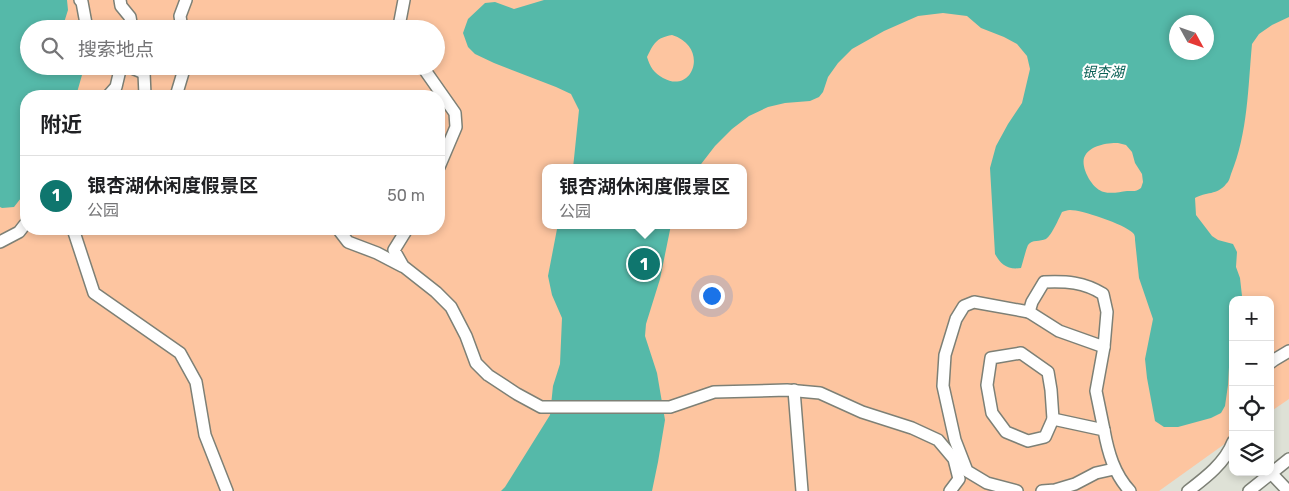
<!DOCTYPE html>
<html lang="zh">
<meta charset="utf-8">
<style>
:root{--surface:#fff;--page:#f6f6f6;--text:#202124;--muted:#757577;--line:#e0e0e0;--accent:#0f766e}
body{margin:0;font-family:Rubik,"Noto Sans SC",sans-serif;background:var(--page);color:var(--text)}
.controls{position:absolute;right:15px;bottom:15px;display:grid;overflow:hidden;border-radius:10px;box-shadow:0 2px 8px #0003}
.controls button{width:45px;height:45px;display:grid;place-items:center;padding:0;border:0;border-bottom:1px solid var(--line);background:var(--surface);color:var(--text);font:25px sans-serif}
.compass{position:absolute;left:1169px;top:15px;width:45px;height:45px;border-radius:50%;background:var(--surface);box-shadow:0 2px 8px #0003;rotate:130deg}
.you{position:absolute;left:711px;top:295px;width:18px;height:18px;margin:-12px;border:4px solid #fff;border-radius:50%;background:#1a73e8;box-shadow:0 0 0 8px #1a73e833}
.badge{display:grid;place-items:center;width:32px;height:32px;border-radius:50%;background:var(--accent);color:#fff;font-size:16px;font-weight:700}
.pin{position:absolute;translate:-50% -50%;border:2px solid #fff;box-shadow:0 1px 5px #0006}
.popup{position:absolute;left:542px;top:164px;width:205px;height:65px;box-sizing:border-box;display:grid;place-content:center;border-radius:10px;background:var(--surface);filter:drop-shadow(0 1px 4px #0005);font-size:16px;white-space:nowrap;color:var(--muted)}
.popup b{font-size:19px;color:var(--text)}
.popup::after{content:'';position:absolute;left:50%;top:100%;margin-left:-10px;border:10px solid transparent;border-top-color:var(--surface)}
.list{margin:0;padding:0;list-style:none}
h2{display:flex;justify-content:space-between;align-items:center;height:65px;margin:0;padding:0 20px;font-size:21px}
h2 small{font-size:16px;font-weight:400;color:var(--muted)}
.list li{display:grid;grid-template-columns:32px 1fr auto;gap:15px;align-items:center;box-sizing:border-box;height:80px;padding:0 20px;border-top:1px solid var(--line)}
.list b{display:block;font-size:19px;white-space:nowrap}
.list p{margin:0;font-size:16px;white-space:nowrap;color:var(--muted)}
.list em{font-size:16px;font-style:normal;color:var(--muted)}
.icon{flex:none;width:28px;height:28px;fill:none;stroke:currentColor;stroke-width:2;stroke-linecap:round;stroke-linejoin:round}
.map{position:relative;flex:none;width:1289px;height:491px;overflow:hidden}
.search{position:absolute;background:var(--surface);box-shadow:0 2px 8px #0003;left:20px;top:20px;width:425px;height:55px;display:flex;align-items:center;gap:12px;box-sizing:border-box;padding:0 18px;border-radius:28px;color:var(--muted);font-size:19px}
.panel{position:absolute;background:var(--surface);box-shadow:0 2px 8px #0003;left:20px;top:90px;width:425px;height:145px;border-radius:20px}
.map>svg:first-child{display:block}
.green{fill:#fdc5a0;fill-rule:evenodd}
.water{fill:#55b9a9;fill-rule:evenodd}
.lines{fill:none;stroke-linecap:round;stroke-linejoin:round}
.minor-casing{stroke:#7d8076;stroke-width:14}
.minor{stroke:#fff;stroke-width:11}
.labels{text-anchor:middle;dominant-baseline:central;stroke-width:4;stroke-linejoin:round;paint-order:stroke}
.water-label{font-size:14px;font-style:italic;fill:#0b6156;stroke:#fff}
</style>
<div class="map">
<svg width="1289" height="491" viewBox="0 0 1289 491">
<rect width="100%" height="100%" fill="#dee1d6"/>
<!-- green -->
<path class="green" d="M0,0H1289V399L1270,412V300H1233V438L1159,491H0ZM1176,22H1206V52H1176ZM29,29H436V66H29ZM26,96H439V229H26ZM545,168H743V225H545Z"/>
<!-- water -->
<g class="water">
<polygon points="0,0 67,0 68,10 62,29 29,29 29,66 80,66 82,75 76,96 26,96 26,183 21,198 14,207 2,208 0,207"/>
<path d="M544,0H1289V17L1272,25L1259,34L1252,44C1248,87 1248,133 1231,174C1230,177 1229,182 1226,184C1218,195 1205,192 1195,198L1196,215L1212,236L1218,240L1233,244L1237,252L1236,267L1240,278L1242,296L1241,300H1233V337L1230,349L1228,385L1225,406L1221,413L1211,418L1178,427H1164L1155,421L1147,378L1145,359L1153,319L1139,278L1135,240C1135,237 1135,235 1133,233C1124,224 1082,210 1070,210C1067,210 1065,211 1062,212C1059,218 1052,235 1046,239C1040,242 1032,239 1028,245C1026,249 1023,262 1021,268C1008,270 1001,265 995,254L990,168L996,146L1008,124L1022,103L1030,69L1027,56L1017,44L1004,37L981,28L967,16L943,13L918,16L884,31L852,49L838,63L828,77L823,92L819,97L810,101L785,103L768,107L749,116L732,129L715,146L698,168H573L579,110L571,94L556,87L494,63L475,54L468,47L463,33L468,19L485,3L495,2L514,9ZM1176,22H1206V52H1176ZM672,35C710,47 693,95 663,78C654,73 650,67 647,57C654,43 656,38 672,35ZM1118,143L1126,145L1132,152L1135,163L1142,174L1143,182L1141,188C1136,192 1134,191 1127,191C1120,192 1111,194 1104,192C1093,190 1081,169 1084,158C1089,145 1107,143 1118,143Z"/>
<polygon points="560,225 671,225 660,279 646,324 645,336 657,373 665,420 658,462 652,491 501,491 505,487 550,415 553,386 560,364 562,318 552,295 548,276 557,229"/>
</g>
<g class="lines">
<defs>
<g id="minor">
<polyline points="80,0 82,2 87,29"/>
<polyline points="120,0 121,6 130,17 132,29"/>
<polyline points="182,29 180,16 186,0"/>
<polyline points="401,29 400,21 404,0"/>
<polyline points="127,66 144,73"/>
<polyline points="422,66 455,113 456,127 439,167"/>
<polyline points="108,96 116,87 120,70 118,66"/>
<polyline points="144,96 145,95 144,73 145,66"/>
<polyline points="176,96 185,66"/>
<polyline points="73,229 94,293 180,353 196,382 205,435 227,491"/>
<polyline points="338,229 348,242 377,253 402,266"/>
<polyline points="407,229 394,250 403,266 436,292 451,307 466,336 476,363 488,375 517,394 541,407 670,407 714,392 787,390 820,393 862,412 912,428 938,440 954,459 959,479 950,491"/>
<polyline points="0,242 19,232 26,223"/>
<polyline points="1029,312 1059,331 1104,347"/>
<polygon points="1021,353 1048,372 1051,390 1053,419 1045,437 1028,441 1006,432 992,413 987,385 991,358"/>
<polyline points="1270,363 1274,360 1289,351"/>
<polyline points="794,390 802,491"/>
<path d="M1053,419L1104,430C1108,452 1114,474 1130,491"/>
<polyline points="1271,473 1288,491"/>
<path d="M1017,491L987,483L967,471L955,440L943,386L945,355L956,319L964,306L974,302L1029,312L1032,302L1044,282C1066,281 1084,282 1103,294L1107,312L1104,347L1096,391L1104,430"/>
<polyline points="1042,491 1055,490 1075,484 1096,473 1114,469"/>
<path d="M1188,491C1205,478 1225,463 1233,442"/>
<polyline points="1249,491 1289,459"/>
</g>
</defs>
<!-- minor casing -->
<use href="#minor" class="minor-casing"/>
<!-- minor -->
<use href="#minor" class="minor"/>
</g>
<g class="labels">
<!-- water labels -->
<g class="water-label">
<text x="1103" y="72">银杏湖</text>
</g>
</g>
</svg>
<div class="controls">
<button>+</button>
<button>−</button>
<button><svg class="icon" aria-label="locate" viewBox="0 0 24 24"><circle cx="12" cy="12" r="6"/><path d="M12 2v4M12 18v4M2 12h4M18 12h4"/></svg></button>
<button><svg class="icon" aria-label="layers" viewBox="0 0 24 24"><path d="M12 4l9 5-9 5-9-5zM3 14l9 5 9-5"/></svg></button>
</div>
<svg class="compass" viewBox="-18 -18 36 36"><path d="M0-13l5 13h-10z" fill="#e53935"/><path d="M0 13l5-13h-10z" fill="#757577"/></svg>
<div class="you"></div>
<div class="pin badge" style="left:644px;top:264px">1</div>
<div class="popup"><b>银杏湖休闲度假景区</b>公园</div>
<div class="search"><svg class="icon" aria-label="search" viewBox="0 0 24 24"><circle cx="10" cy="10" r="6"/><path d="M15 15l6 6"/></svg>搜索地点</div>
<section class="panel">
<h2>附近<small></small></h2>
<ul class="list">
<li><span class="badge">1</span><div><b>银杏湖休闲度假景区</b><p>公园</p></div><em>50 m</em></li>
</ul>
</section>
</div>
